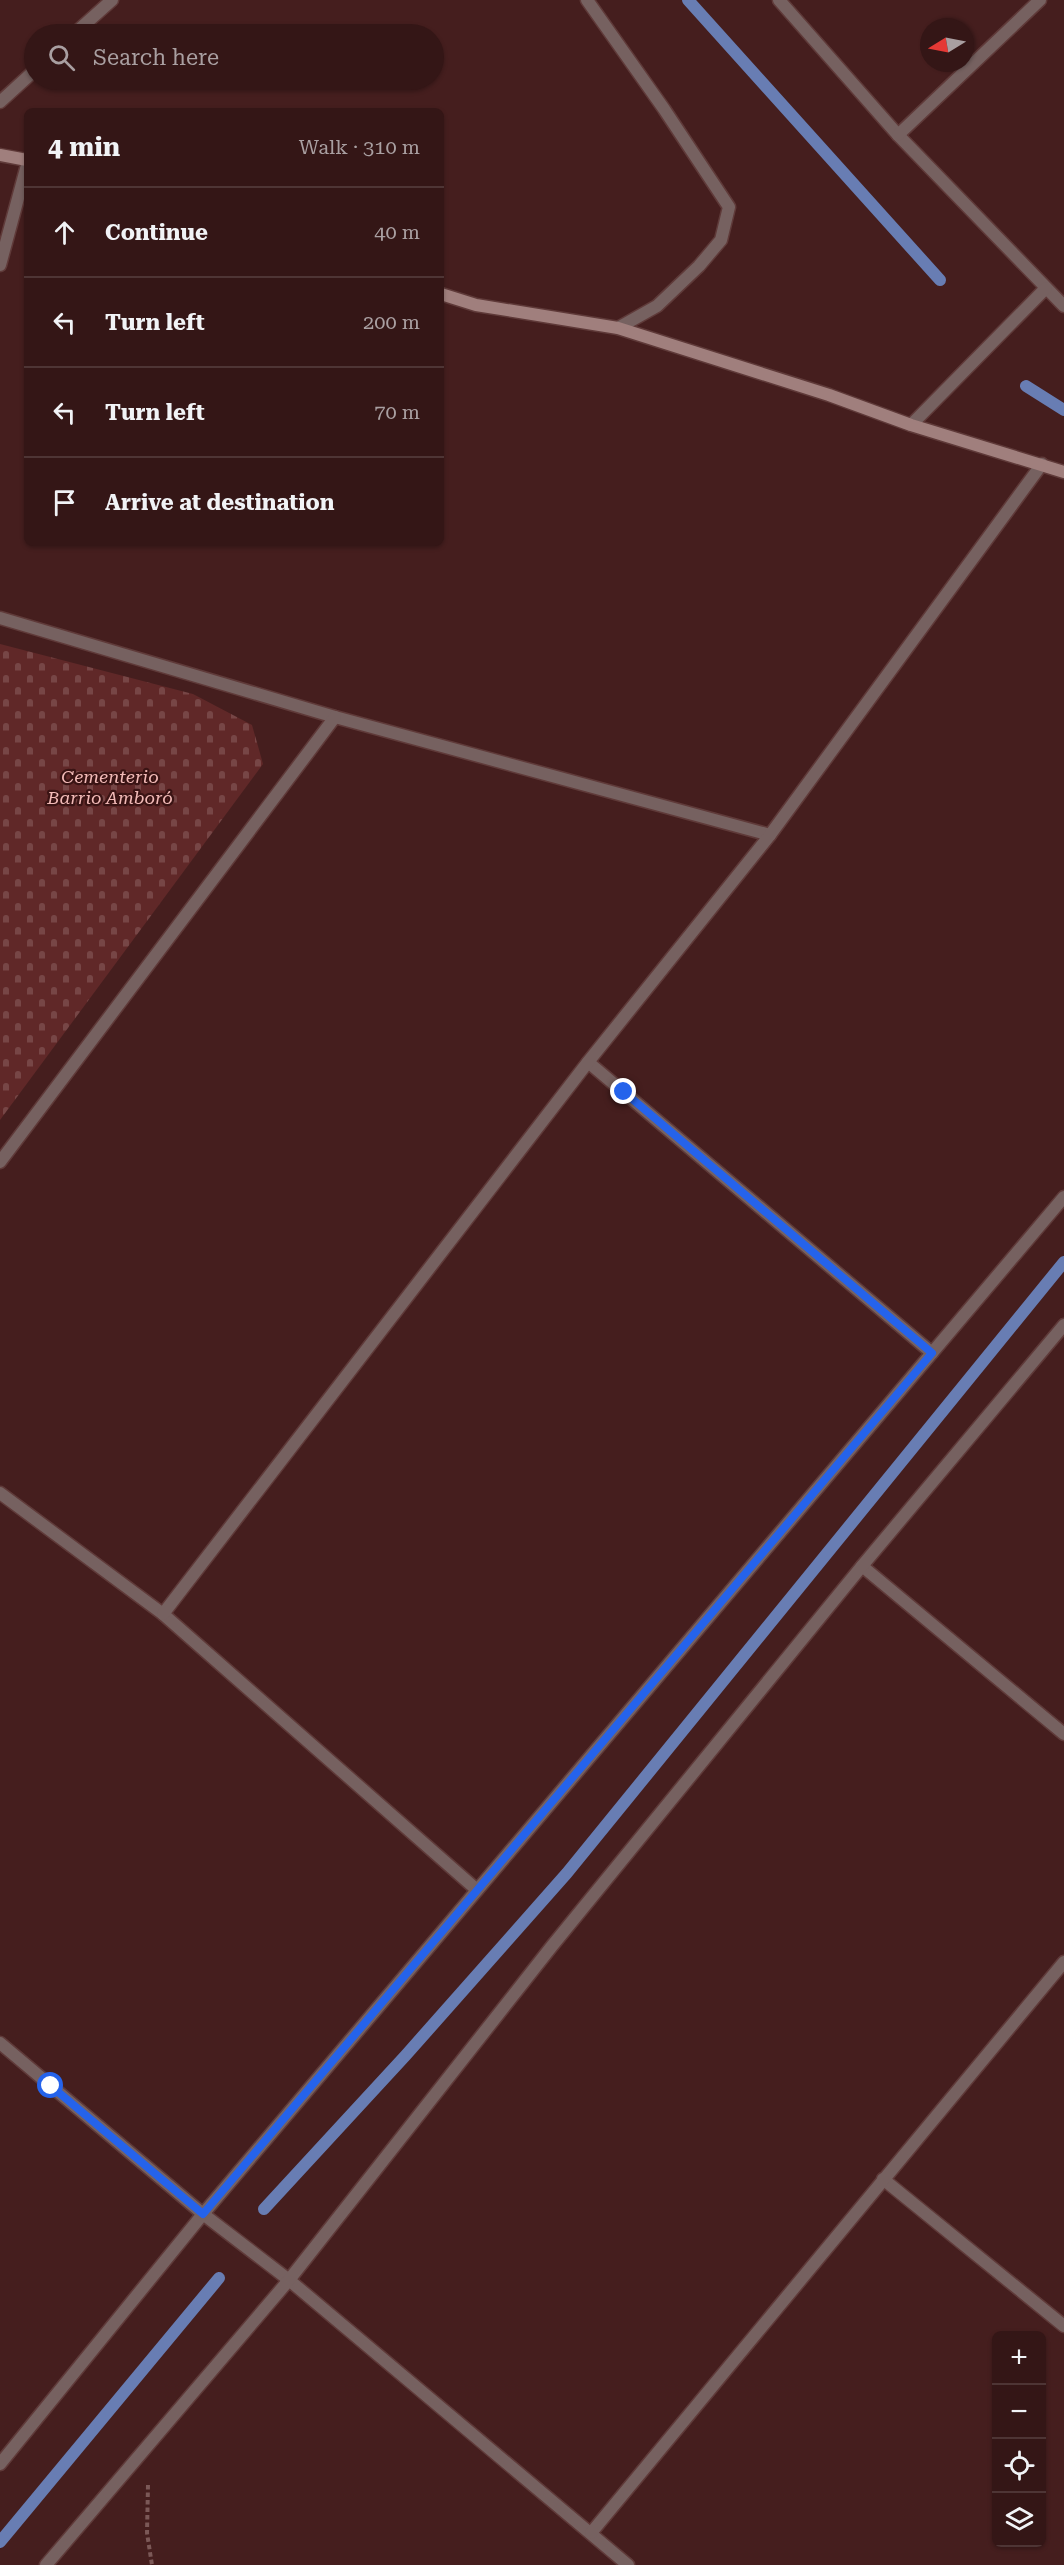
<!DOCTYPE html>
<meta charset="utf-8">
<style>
:root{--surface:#341616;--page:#3c1f1f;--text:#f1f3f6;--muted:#a99fa1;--line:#4e3535}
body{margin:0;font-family:"Roboto Serif",serif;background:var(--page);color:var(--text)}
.controls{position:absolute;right:18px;bottom:18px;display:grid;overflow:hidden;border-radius:9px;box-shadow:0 2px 4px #0004}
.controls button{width:54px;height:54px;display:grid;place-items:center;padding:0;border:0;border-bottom:2px solid var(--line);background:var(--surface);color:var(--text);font:30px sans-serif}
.compass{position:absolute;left:920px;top:18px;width:54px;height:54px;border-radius:50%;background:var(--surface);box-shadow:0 2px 4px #0004;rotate:260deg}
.stop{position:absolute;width:18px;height:18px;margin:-14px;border:4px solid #2563eb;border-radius:50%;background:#fff}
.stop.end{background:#2563eb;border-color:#fff;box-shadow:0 2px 6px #0008}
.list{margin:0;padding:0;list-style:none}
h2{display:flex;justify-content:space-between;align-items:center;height:78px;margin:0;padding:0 24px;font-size:26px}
h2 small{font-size:20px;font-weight:400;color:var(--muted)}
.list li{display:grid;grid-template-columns:39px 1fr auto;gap:18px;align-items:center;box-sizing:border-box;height:90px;padding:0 24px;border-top:2px solid var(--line)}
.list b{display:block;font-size:22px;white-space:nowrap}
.list em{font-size:20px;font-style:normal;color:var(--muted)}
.icon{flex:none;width:33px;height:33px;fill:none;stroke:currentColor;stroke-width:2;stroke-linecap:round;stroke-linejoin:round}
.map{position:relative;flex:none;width:1064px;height:2565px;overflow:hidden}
.search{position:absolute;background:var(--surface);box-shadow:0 2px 4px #0004;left:24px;top:24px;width:420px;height:66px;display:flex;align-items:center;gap:15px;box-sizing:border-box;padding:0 21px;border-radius:33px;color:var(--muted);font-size:22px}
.panel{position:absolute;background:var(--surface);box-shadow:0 2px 4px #0004;left:24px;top:108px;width:420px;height:438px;border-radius:9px}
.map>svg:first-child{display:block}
.cemetery{fill:url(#cemetery-stones)}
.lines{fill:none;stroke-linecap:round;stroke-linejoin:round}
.stream{stroke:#687db3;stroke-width:12}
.street-casing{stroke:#5f3a39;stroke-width:15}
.secondary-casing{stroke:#5f3a39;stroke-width:15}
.path{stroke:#7b5857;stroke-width:4;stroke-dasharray:4.5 3;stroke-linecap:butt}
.street{stroke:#766160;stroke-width:12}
.secondary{stroke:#a07f7d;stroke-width:12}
.route{stroke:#2563eb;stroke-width:8}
.labels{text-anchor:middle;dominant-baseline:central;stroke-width:4.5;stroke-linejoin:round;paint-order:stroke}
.park-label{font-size:18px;font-style:italic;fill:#f2bab7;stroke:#3a1414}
</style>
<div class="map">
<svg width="1064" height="2565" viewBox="0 0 1064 2565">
<defs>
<pattern id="cemetery-stones" width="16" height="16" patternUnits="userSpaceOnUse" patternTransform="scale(1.5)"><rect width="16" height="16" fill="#602828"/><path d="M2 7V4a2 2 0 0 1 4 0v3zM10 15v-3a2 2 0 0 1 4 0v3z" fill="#774646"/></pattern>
</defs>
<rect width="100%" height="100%" fill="#451e1e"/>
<!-- cemetery -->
<polygon class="cemetery" points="0,644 193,694 252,725 263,764 0,1120"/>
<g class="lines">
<!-- stream -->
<g class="stream">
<polyline points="688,0 940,280"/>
<polyline points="1026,386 1064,410"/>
<polyline points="264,2209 406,2055 567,1873 1064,1262"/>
<polyline points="0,2542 219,2278"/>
</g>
<defs>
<g id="street">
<polyline points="587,0 664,109 729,207 721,240 699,266 657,306 618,328"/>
<polyline points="779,0 898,135 1064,306"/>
<polyline points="74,34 112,0"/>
<polyline points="0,102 34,71"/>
<polyline points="898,135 1040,0"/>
<polyline points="0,265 27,165"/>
<polyline points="911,425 1046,288"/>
<polyline points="0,618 335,717 770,835"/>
<polyline points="588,1062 932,1353"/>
<polyline points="0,1162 335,717"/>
<polyline points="0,1493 163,1614 477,1890"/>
<polyline points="862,1566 1064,1734"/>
<polyline points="163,1614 588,1062 770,835 1042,464"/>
<polyline points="0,2043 203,2214 289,2280 628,2565"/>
<polyline points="883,2179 1064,2326"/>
<polyline points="0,2464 203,2214 1064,1197"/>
<polyline points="591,2533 1064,1962"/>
<polyline points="46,2565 289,2280 552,1946 862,1566 1064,1325"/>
</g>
<g id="secondary">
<polyline points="0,155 27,160"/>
<polyline points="441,294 476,305 618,328 829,395 911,425 1064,472"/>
</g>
</defs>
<!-- street casing -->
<use href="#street" class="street-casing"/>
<!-- secondary casing -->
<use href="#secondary" class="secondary-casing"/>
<!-- path -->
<polyline class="path" points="148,2485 147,2533 152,2565"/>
<!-- street -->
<use href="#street" class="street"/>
<!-- secondary -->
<use href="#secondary" class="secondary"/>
</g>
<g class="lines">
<!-- route -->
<polyline class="route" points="51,2086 203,2214 932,1353 624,1092"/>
</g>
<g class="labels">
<!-- park labels -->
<g class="park-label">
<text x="110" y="776">Cementerio<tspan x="110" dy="21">Barrio Amboró</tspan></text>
</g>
</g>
</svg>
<div class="controls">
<button>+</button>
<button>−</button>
<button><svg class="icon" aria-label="locate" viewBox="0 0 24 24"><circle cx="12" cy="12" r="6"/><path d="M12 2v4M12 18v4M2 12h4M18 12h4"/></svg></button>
<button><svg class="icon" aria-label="layers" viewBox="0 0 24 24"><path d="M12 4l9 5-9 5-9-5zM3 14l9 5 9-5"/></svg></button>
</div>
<svg class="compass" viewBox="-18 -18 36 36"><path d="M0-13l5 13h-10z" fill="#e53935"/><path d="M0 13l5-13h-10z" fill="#a99fa1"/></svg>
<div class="stop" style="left:51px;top:2086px"></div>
<div class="stop end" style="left:624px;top:1092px"></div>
<div class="search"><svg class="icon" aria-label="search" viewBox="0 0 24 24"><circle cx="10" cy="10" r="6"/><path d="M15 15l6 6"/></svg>Search here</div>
<section class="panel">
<h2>4 min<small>Walk · 310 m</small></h2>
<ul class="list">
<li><svg class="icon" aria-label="ahead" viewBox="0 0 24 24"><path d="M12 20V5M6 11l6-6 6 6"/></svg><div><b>Continue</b></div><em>40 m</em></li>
<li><svg class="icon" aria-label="left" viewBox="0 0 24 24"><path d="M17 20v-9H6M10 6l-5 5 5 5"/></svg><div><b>Turn left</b></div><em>200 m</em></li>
<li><svg class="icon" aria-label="left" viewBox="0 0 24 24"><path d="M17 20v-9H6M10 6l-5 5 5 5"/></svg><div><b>Turn left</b></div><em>70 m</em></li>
<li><svg class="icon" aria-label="arrive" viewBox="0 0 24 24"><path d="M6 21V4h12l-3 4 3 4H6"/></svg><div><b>Arrive at destination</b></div></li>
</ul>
</section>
</div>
